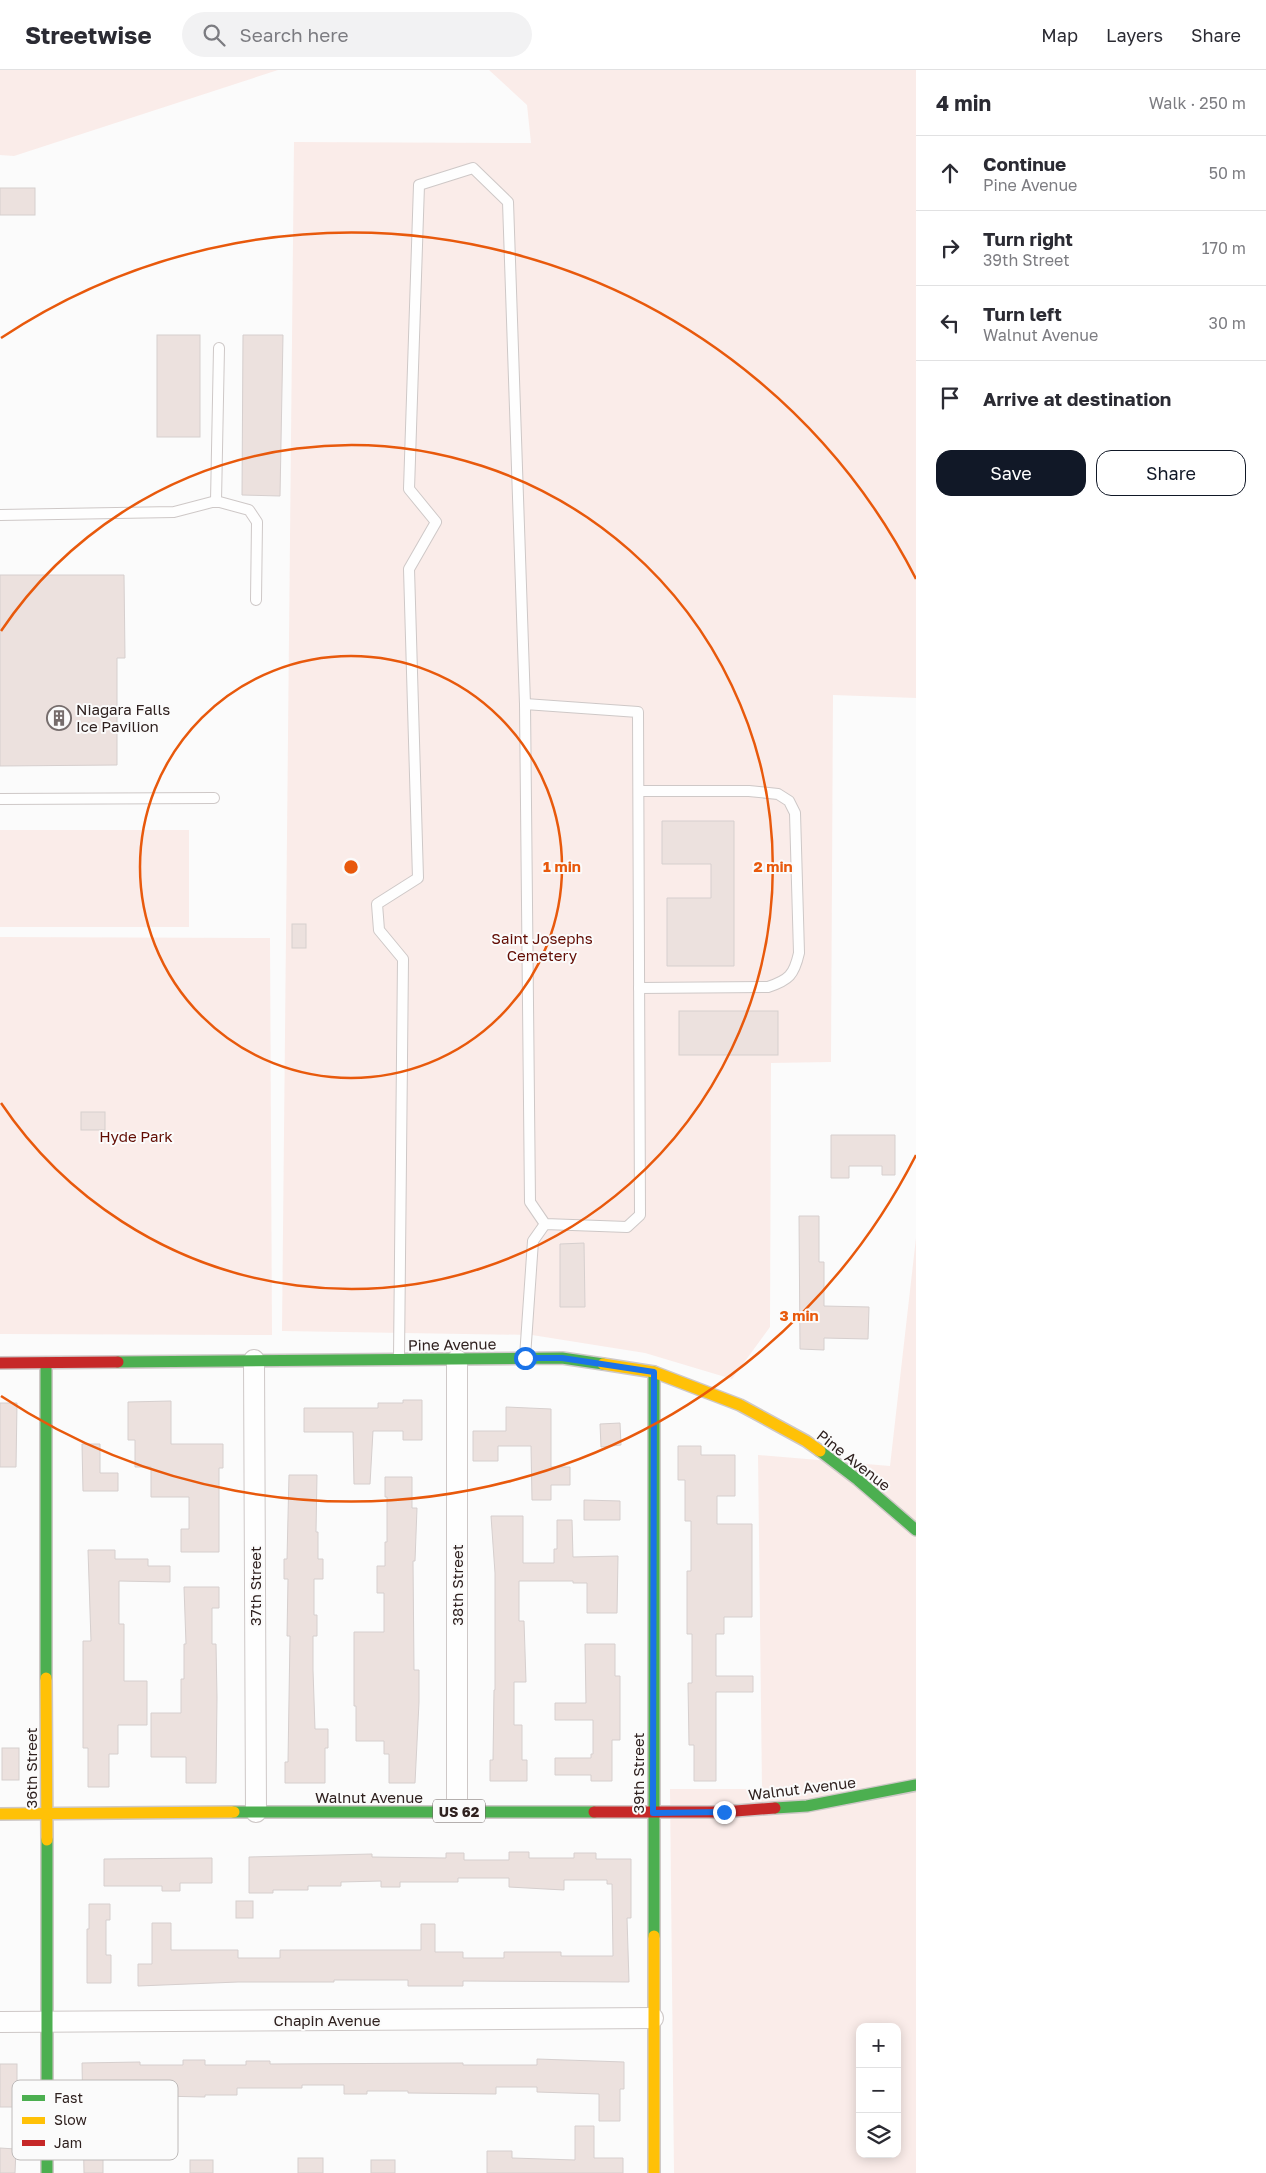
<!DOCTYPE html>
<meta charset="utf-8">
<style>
:root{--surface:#fff;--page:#f2f2f3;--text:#2b2b33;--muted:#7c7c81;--line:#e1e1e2;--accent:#111827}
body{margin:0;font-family:"Golos Text",sans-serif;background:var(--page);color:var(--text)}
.controls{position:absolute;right:15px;bottom:15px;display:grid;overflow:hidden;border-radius:10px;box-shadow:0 2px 12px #0003}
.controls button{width:45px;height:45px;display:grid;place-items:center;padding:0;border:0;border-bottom:1px solid var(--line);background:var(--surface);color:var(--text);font:25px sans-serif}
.stop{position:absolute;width:15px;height:15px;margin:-11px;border:4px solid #1a73e8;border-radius:50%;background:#fff}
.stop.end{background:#1a73e8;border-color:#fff;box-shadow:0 1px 5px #0008}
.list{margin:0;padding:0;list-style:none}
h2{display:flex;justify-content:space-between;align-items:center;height:65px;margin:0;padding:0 20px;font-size:21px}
h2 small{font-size:16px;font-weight:400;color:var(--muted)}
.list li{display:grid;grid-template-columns:32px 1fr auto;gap:15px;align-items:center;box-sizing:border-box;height:75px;padding:0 20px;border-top:1px solid var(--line)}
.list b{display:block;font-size:19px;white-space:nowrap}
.list p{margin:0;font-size:16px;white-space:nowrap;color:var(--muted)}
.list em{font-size:16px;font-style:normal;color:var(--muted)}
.actions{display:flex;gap:10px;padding:15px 20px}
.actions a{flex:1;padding:11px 0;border:1px solid var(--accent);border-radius:15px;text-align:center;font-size:18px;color:var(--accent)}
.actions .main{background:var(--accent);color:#fff}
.icon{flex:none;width:28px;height:28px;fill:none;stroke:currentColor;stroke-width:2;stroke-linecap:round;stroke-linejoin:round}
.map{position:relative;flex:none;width:916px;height:2103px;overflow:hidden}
header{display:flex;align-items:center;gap:30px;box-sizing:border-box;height:70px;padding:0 25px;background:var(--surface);border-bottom:1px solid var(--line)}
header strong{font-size:24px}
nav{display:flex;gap:28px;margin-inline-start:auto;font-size:18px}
.search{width:350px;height:45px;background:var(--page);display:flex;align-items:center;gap:12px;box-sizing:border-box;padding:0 18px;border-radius:28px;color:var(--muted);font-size:19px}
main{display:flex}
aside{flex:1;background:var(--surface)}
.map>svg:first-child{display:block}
.green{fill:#faece9;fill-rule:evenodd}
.building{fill:#ece1de;stroke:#d6cfce}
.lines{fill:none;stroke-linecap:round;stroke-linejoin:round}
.lane-casing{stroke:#cec8c7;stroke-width:12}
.street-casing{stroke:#cec8c7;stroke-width:22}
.fast-casing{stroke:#cec8c7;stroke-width:14}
.slow-casing{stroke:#cec8c7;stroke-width:14}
.jam-casing{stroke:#cec8c7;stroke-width:14}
.lane{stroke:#fefefe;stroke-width:10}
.street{stroke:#fefefe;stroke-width:20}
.fast{stroke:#4caf50;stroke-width:11}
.slow{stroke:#ffc107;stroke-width:11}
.jam{stroke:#c62828;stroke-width:11}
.route{stroke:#1a73e8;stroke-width:6}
.ring{fill:none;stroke:#e8590c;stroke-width:2.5}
.labels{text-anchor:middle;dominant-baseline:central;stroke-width:4;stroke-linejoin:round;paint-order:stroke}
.shield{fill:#fbfbfb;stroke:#6c6261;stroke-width:1}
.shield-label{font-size:14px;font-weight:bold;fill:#2f211f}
.poi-label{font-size:15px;fill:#2f211f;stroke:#fbfbfb;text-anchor:start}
.park-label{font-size:15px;fill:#620c03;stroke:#fbfbfb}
.street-label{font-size:15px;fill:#2f211f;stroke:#fbfbfb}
.key{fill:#fbfbfb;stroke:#bebab9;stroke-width:1}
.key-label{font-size:14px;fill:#2f211f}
.centre{fill:#e8590c;stroke:#fbfbfb;stroke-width:2.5}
.ring-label{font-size:15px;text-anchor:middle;font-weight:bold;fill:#e8590c;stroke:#fbfbfb;stroke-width:4;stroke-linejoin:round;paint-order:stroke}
</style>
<header>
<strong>Streetwise</strong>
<div class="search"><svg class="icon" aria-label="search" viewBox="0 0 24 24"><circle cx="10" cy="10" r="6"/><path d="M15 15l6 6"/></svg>Search here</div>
<nav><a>Map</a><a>Layers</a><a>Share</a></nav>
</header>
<main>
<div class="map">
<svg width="916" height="2103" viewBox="0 0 916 2103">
<rect width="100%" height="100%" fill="#fbfbfb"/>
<!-- green -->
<g class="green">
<polygon points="0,0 278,0 14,86 0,85"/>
<polygon points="489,0 916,0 916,628 833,625 831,992 771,993 770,1257 732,1309 645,1283 532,1265 282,1261 294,72 531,73 527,35"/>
<rect x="0" y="760" width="189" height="97"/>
<polygon points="0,867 270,868 272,1265 0,1264"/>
<path d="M916,1168V2103H674L670,1719H762L758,1385L890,1396ZM860,1957H897V2084H860Z"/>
</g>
<!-- building -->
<g class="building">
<rect x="0" y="118" width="35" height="27"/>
<rect x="157" y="265" width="43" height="102"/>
<polygon points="243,265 283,265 280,426 242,425"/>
<polygon points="0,505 124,505 125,588 117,588 117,695 0,696"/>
<polygon points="662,751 734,751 734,896 667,896 667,828 711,828 711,794 662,794"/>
<rect x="292" y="854" width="14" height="24"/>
<rect x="679" y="941" width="99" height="44"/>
<rect x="81" y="1042" width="24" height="18"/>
<polygon points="831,1065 895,1065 895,1105 882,1105 882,1096 849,1096 849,1108 831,1108"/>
<polygon points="799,1146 819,1146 819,1192 824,1192 824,1236 869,1237 868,1269 824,1268 824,1280 800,1279"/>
<polygon points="584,1173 585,1237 560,1237 560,1174"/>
<polygon points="403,1330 422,1330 422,1370 403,1370 403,1361 373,1361 370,1414 354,1414 353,1362 304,1362 304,1338 378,1338 378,1333 403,1333"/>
<polygon points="171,1331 171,1374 223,1374 223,1398 219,1398 219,1482 181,1482 181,1459 189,1459 189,1427 151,1427 151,1397 135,1397 135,1370 128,1370 128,1332"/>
<polygon points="0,1333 17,1333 16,1397 0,1397"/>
<polygon points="506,1337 551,1339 551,1397 570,1397 570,1415 551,1415 551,1430 532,1430 531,1376 498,1376 498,1391 473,1391 473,1361 506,1361"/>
<polygon points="620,1353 621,1375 601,1377 600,1354"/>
<polygon points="82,1374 100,1374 100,1403 118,1403 118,1421 83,1421"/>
<polygon points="678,1376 701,1376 701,1385 735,1385 735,1426 717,1426 717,1454 752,1454 752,1547 724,1547 724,1564 716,1564 716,1606 753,1606 753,1622 716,1622 716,1711 694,1711 694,1675 689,1675 688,1613 692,1613 692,1564 687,1564 687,1501 691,1501 691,1451 685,1451 685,1410 678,1410"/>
<polygon points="289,1405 317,1405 316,1462 318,1462 318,1489 323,1489 323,1509 314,1509 314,1545 317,1545 317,1566 313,1566 313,1600 315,1659 328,1659 328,1678 325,1678 325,1713 285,1713 285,1692 288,1692 290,1566 287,1566 288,1509 284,1509 284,1489 287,1489"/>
<polygon points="385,1407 412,1407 412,1438 417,1438 415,1491 413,1491 414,1600 419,1600 419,1632 415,1713 389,1713 389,1684 384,1684 384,1671 356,1671 356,1636 354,1636 354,1562 384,1562 384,1523 377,1523 377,1496 385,1496 385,1472 387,1472 387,1427 385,1427"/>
<polygon points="584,1430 620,1431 620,1450 584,1450"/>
<polygon points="491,1446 523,1446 523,1493 554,1493 554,1479 557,1479 557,1450 572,1450 573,1487 618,1486 617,1543 587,1543 587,1513 573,1513 573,1511 519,1511 519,1551 524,1551 526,1612 514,1612 514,1655 522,1655 522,1690 527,1690 527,1711 490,1711 490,1690 493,1690 494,1620 495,1620 495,1503"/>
<polygon points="88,1480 115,1480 115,1489 148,1489 148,1496 170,1496 170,1512 119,1511 119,1554 124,1554 124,1611 147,1611 147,1655 118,1655 118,1684 109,1684 109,1717 88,1717 88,1678 83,1678 83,1571 91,1571"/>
<polygon points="184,1517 219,1517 219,1538 212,1538 212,1574 216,1574 217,1628 216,1713 186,1713 186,1687 151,1687 151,1643 181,1643 181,1609 184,1609 184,1574 186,1574"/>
<polygon points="585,1574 615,1574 615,1606 620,1606 620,1670 612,1670 612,1711 591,1711 591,1705 555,1705 555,1688 591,1688 591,1684 593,1684 593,1650 555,1650 555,1633 586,1633"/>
<rect x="2" y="1678" width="17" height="32"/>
<polygon points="509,1782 529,1782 529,1788 574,1788 574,1783 596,1783 596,1789 631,1789 631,1848 627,1848 629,1912 463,1911 463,1916 408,1916 408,1910 334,1910 334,1912 238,1912 138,1916 138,1894 152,1894 152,1853 171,1853 171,1880 238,1880 238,1888 280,1888 280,1880 421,1880 421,1854 435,1854 435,1882 463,1882 463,1888 504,1888 504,1882 561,1882 561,1886 613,1886 612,1814 607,1814 607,1810 564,1810 564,1820 509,1817 509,1808 458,1808 458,1812 400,1812 400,1817 381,1817 381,1811 341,1812 341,1816 308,1816 308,1820 273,1820 273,1823 249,1823 249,1787 372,1784 372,1787 446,1788 446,1783 464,1783 464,1790 509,1790"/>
<polygon points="212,1788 212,1813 180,1813 180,1821 162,1821 162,1816 104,1816 104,1789"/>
<rect x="236" y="1831" width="17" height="17"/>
<polygon points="89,1834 110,1834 110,1850 106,1850 106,1885 111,1885 111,1913 87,1913 87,1859 89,1859"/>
<polygon points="537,1989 624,1992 624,2019 620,2019 620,2051 599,2051 599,2024 537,2022 537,2017 496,2017 496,2024 408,2023 408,2021 367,2021 367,2024 344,2024 344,2015 302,2015 302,2018 237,2018 237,2025 205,2025 205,2027 111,2025 111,2055 103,2055 103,2103 84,2103 82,1993 140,1992 140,1995 183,1995 183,1990 205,1990 205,1995 246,1995 246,1991 270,1991 270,1994 463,1993 463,1995 537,1995"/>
<rect x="0" y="1994" width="17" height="43"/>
<polygon points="575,2056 594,2056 594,2088 623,2088 623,2103 487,2103 487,2081 512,2081 512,2088 575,2090"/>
<polygon points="0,2078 16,2079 15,2103 0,2103"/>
<rect x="298" y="2088" width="25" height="15"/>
<rect x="190" y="2090" width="23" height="13"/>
<rect x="371" y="2090" width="24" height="13"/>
</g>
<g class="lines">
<defs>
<g id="lane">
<polyline points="216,431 219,278"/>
<polyline points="0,445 174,442 216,431 249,440 257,452 256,530"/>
<path d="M639,721H749L778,724L789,731L795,743L799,883C794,905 789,910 768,917L639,918"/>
<polyline points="0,729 214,728"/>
<polyline points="525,1287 533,1171 545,1154 627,1157 640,1145 638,642 525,634 530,1132 545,1154"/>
<polyline points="399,1288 403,889 379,860 377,834 418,808 409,499 436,452 409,419 419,115 473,98 508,132 525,634"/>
</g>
<g id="street">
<polyline points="254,1290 256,1742"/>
<polyline points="457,1290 457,1741"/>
<polyline points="0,1952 653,1948"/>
</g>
<g id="fast">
<polyline points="118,1292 562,1288 603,1294"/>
<polyline points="46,1293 46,1608"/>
<polyline points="654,1302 654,1866"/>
<polyline points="820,1381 858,1410 916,1460"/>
<polyline points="775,1738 807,1736 916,1715"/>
<polyline points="234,1742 594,1742"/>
<polyline points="47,1770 47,2103"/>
</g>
<g id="slow">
<polyline points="603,1294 654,1302 740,1335 806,1371 820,1381"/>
<polyline points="46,1608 47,1770"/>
<polyline points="0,1744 234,1742"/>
<polyline points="654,1866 654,2103"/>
</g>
<g id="jam">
<polyline points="0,1293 118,1292"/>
<polyline points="594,1742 723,1742 775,1738"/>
</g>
</defs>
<!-- lane casing -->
<use href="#lane" class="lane-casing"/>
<!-- street casing -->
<use href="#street" class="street-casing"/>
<!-- fast casing -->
<use href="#fast" class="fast-casing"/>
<!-- slow casing -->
<use href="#slow" class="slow-casing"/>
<!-- jam casing -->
<use href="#jam" class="jam-casing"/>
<!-- lane -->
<use href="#lane" class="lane"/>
<!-- street -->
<use href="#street" class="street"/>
<!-- fast -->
<use href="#fast" class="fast"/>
<!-- slow -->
<use href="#slow" class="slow"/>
<!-- jam -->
<use href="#jam" class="jam"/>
</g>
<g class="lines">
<!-- route -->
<polyline class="route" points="525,1288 562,1288 654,1302 653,1743 724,1742"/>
</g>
<!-- distance rings -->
<g class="ring">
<circle cx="351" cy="797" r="211"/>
<path d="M1 561A422 422 0 1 1 1 1033"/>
<path d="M916 1085A634 634 0 0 1 1 1326M1 268A634 634 0 0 1 916 509"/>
</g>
<!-- icons -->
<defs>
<symbol id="building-ring" viewBox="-11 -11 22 22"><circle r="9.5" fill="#fbfbfb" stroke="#766d6c" stroke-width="1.5"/><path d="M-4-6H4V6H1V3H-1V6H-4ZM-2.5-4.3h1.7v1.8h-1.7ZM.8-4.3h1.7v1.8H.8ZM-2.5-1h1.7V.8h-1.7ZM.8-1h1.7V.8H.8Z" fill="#766d6c"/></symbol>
</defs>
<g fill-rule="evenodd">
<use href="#building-ring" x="45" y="634" width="28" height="28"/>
</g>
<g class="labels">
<!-- shield labels -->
<rect class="shield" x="433" y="1729.5" width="52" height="23" rx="4"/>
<g class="shield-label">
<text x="459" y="1741">US 62</text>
</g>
<!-- poi labels -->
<g class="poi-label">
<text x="76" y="639">Niagara Falls<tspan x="76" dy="17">Ice Pavilion</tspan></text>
</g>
<!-- park labels -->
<g class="park-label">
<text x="542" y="868">Saint Josephs<tspan x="542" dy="17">Cemetery</tspan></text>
<text x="136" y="1066">Hyde Park</text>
</g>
<!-- street labels -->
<g class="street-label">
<text transform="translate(452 1274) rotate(-1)">Pine Avenue</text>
<text transform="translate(854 1390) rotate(38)">Pine Avenue</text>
<text transform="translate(457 1515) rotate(-90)">38th Street</text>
<text transform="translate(255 1516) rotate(-90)">37th Street</text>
<text transform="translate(31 1698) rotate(-90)">36th Street</text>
<text transform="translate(638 1703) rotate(-90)">39th Street</text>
<text transform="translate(802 1718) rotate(-7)">Walnut Avenue</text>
<text x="369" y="1727">Walnut Avenue</text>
<text x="327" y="1950">Chapin Avenue</text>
</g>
</g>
<!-- legend -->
<rect x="12" y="2010" width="166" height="80" rx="8" class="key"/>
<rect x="22" y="2025" width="23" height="6" fill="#4caf50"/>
<rect x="22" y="2047" width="23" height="7" fill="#ffc107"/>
<rect x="22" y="2070" width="23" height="6" fill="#c62828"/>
<g class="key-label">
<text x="54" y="2033">Fast</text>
<text x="54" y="2055">Slow</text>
<text x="54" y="2078">Jam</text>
</g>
<circle cx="351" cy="797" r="8" class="centre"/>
<g class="ring-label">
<text x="562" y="802">1 min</text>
<text x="773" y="802">2 min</text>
<text x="799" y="1251">3 min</text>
</g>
</svg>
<div class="controls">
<button>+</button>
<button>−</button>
<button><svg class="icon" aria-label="layers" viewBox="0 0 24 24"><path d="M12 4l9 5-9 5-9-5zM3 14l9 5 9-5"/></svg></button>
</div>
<div class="stop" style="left:525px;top:1288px"></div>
<div class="stop end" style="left:724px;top:1742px"></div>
</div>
<aside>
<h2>4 min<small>Walk · 250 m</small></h2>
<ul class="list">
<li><svg class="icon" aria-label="ahead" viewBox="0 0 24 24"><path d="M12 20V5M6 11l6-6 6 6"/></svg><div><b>Continue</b><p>Pine Avenue</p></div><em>50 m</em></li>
<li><svg class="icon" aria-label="right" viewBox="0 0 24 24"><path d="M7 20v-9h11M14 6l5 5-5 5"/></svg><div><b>Turn right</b><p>39th Street</p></div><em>170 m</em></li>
<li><svg class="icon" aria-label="left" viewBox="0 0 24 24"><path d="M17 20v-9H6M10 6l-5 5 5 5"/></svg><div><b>Turn left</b><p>Walnut Avenue</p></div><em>30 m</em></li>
<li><svg class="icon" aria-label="arrive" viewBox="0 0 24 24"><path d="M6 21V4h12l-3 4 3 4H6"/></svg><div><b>Arrive at destination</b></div></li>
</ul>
<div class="actions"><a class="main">Save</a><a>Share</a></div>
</aside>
</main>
